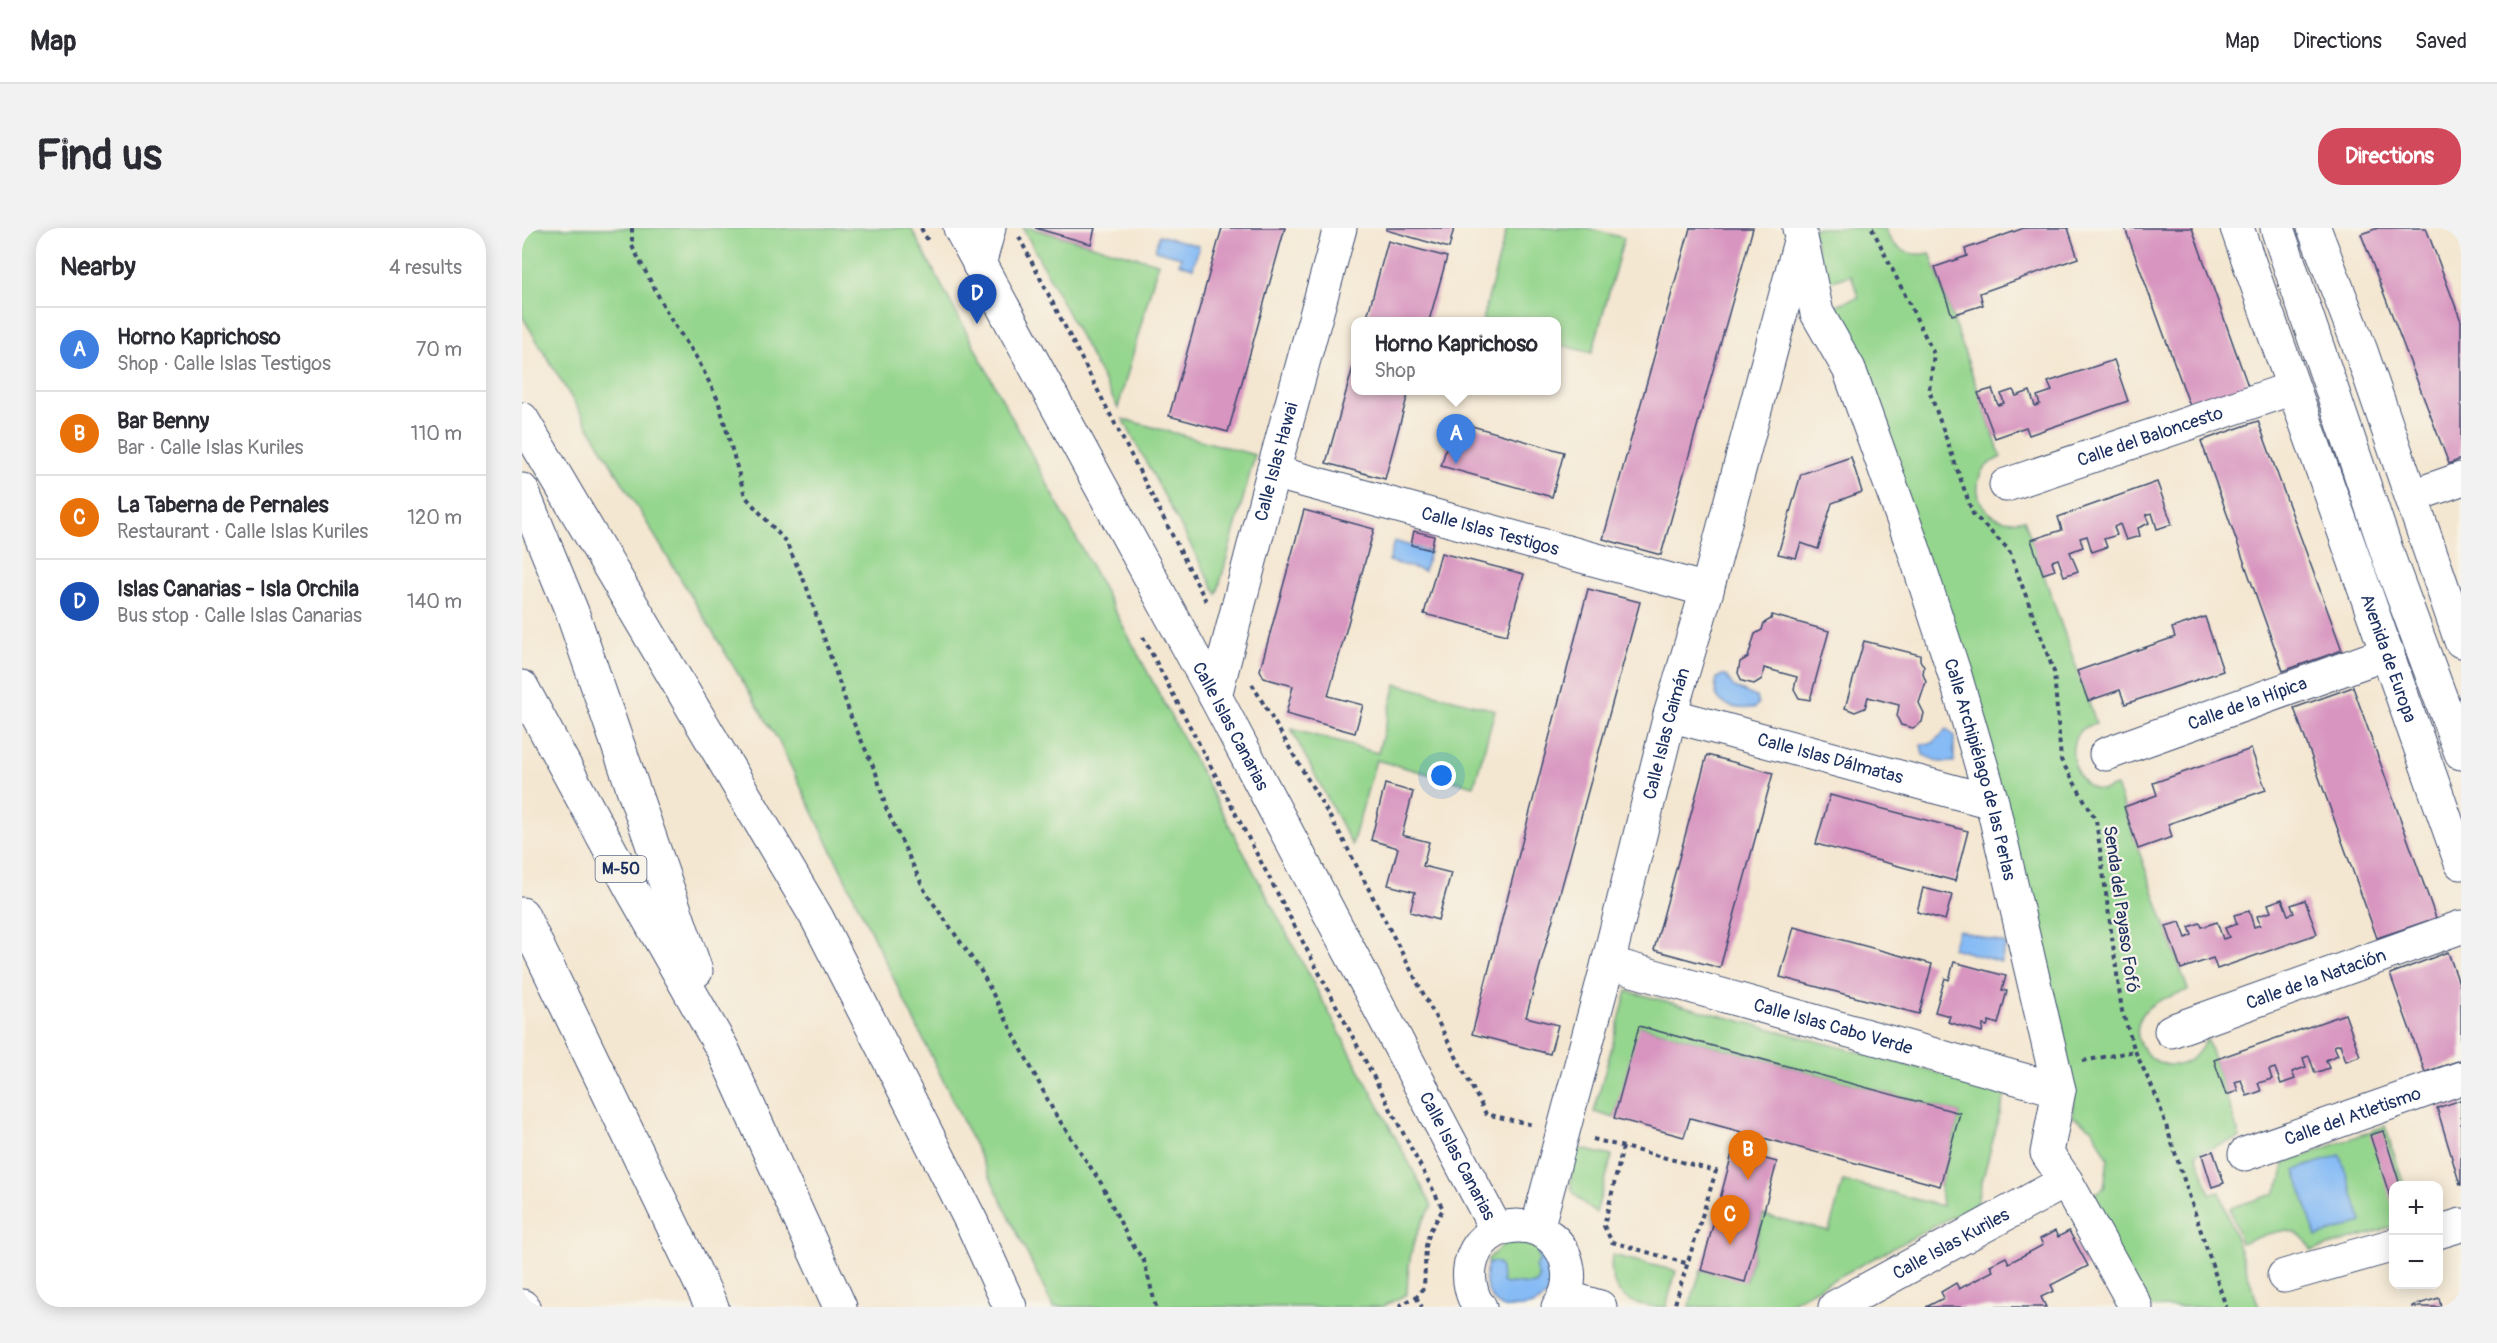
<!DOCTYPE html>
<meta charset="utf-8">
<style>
:root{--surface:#fff;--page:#f2f2f3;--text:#2b2b33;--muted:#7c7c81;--line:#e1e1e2;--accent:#d1495b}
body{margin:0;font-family:Pangolin,sans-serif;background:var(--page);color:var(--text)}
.controls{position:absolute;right:18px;bottom:18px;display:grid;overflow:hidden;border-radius:12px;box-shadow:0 3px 15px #0003}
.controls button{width:54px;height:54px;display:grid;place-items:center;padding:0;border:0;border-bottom:2px solid var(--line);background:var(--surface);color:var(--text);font:30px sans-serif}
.you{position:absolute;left:920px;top:548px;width:21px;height:21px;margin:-15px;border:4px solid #fff;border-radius:50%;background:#1a73e8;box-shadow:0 0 0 9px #1a73e833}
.badge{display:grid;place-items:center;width:39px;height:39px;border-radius:50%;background:var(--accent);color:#fff;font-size:20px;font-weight:700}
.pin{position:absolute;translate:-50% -50px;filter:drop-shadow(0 2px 3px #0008)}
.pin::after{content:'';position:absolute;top:32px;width:21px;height:18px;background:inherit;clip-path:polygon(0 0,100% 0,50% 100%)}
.popup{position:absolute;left:829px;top:89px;width:210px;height:78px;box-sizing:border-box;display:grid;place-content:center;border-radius:12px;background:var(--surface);filter:drop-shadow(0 2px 4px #0005);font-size:20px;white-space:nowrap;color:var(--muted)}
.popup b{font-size:22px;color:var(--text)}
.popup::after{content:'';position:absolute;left:50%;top:100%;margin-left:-12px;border:12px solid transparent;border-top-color:var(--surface)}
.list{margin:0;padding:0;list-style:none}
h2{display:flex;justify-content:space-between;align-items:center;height:78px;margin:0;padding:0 24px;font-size:26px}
h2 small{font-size:20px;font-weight:400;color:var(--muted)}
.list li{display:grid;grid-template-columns:39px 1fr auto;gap:18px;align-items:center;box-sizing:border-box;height:84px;padding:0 24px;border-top:2px solid var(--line)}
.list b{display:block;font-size:22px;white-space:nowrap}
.list p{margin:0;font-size:20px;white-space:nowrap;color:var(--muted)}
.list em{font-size:20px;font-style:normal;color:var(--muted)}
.map{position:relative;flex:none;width:1939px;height:1079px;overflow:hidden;border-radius:24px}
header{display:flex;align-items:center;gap:36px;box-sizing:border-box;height:84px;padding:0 30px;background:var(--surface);border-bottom:2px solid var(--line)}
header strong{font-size:28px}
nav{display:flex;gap:33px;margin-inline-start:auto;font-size:21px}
.intro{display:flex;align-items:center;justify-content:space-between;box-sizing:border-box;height:144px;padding:0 36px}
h1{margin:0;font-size:42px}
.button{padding:15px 27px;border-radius:24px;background:var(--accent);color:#fff;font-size:21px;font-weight:700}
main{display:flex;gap:36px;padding:0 36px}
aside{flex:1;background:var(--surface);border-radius:24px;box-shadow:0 3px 15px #0003}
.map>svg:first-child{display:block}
.green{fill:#95d68e;stroke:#588276;stroke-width:1.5}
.water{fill:#86bbf5;stroke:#5075aa;stroke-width:1.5}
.building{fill:#d895c0}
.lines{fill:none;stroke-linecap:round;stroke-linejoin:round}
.minor-casing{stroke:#3c4b6f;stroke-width:35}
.tertiary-casing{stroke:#3c4b6f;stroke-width:35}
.motorway-casing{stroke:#3c4b6f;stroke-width:35}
.path{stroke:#3c4b6f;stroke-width:4;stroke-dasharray:4.5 4.5;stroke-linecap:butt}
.minor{stroke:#fff;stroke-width:33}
.tertiary{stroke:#fff;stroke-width:33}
.motorway{stroke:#fff;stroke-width:33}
.labels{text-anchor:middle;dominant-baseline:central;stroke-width:4.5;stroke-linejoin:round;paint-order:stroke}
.shield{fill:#f7f3e8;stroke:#5d6a87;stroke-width:1.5}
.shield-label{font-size:16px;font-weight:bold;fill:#1b2f5e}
.street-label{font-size:18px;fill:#1b2f5e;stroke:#f7f3e8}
</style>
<header>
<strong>Map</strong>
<nav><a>Map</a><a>Directions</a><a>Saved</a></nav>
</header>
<div class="intro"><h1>Find us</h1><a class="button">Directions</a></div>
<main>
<aside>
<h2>Nearby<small>4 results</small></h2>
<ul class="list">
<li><span class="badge" style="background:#3f7fe0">A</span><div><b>Horno Kaprichoso</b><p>Shop · Calle Islas Testigos</p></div><em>70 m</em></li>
<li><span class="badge" style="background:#e8710a">B</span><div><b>Bar Benny</b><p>Bar · Calle Islas Kuriles</p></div><em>110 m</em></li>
<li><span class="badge" style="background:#e8710a">C</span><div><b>La Taberna de Pernales</b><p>Restaurant · Calle Islas Kuriles</p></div><em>120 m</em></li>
<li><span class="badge" style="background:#1a4fb4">D</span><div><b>Islas Canarias - Isla Orchila</b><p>Bus stop · Calle Islas Canarias</p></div><em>140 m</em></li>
</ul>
</aside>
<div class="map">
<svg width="1939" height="1079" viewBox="0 0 1939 1079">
<rect width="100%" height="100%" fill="#f7f3e8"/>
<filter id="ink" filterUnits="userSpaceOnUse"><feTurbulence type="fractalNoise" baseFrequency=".0167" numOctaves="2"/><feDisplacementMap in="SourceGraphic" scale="12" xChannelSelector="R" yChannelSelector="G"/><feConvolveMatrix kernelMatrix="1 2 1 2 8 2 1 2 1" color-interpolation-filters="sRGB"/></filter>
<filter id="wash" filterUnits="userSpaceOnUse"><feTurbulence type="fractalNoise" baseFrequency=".008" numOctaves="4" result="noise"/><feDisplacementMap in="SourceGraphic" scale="24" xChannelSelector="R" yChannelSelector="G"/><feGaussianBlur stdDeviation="1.35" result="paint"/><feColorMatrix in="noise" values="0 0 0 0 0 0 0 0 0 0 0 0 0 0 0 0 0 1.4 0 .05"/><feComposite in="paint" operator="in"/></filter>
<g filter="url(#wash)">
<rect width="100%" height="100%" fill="#f4e7d1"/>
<!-- green -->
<g class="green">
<path d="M0,0H389L910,978C890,1008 886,1030 885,1066L860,1079H531L256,512L0,88Z"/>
<polygon points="501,0 508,0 636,35 596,180"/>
<polygon points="985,0 1065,0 1102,10 1070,125 1035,116 1034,94 960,93"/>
<path d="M1290,0H1363C1369,20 1387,30 1408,25L1479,229C1472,233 1464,236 1460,243C1445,273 1472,300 1502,291L1574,495C1570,497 1564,499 1560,501C1541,517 1553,562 1580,562C1584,562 1590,559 1594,558L1666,762C1654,767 1633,772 1624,782C1597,813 1640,854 1671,830C1677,825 1681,817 1685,811L1718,910L1674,925L1688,966L1698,964L1737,1079H1621L1563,972L1582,960L1586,930L1570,900L1550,888L1552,865L1308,79L1337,69L1329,47L1304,55Z"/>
<polygon points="601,191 733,227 695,366"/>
<polygon points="874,456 973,482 952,558 854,532 830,617 769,501 856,525"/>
<polygon points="1105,763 1484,863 1454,976 1260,1079 1167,1079 1179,1042 1224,1053 1241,987 1307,1003 1321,953 1420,978 1418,958 1438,885 1118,798 1092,890 1072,884"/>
<path d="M1863,898L1882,957L1872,958L1871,999L1789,1023C1776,989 1745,1007 1719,1015L1708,980L1752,966L1760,951L1762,935Z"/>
<path d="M1055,920L1090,928L1074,985C1040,960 1047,958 1055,920Z"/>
<path d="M987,1011L1022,1015L1015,1025L1018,1032L1013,1039L1017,1050L1015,1055C1005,1060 995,1053 984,1056L980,1054L979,1041L966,1036V1031Z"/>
<path d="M1090,1027L1154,1043L1144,1079C1107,1079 1085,1067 1090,1027Z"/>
</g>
<!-- water -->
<g class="water">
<polygon points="637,7 677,18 671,40 657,35 659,29 633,22"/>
<polygon points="872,313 908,324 902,343 867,333"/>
<path d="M1200,447L1204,448L1212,459L1234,469L1236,476L1232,480C1210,482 1187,476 1195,450Z"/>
<polygon points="1425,501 1432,508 1432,534 1418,534 1401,527 1399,517 1411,515"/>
<polygon points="1436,702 1484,716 1479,734 1430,720"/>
<polygon points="1818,927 1840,994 1794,1009 1773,942"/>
<path d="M1015,1019L1026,1021L1035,1056C1015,1079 1014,1079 980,1079C965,1071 960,1051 966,1036L971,1034L976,1035L979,1041L980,1054L984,1056C995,1053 1005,1060 1015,1055L1017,1050L1013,1039L1018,1032Z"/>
</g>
<g id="blocks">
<!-- building -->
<g class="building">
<polygon points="513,0 573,0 569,16"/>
<polygon points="700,0 763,0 706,204 647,188"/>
<polygon points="864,0 932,0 927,20 864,2"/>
<polygon points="1168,0 1231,0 1139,327 1081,311"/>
<polygon points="1502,0 1546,0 1556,30 1458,65 1461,77 1430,87 1413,39 1445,28 1443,21"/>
<polygon points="1603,0 1670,0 1726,158 1668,178"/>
<polygon points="1856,0 1904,0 1939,93 1939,231 1927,236 1839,6"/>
<polygon points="866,13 925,29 907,93 844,93"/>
<polygon points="833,132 834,162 887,162 863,251 804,235"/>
<polygon points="1592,132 1606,173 1507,207 1504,199 1473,210 1456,165 1470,161 1476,177 1482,175 1479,166 1491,162 1494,168 1508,163 1513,178 1518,176 1515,168 1530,163 1526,154"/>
<polygon points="932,193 1042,224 1030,269 919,238"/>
<polygon points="1736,193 1820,422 1761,443 1679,213"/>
<polygon points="1329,229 1340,264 1310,275 1296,321 1279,315 1274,330 1256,326 1279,246"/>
<polygon points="1635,254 1650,296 1635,301 1630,285 1624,287 1627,295 1616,300 1618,308 1604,312 1598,296 1592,299 1595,307 1582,311 1585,319 1570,324 1565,308 1558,310 1561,319 1548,324 1556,343 1542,348 1536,331 1530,333 1533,342 1521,346 1509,312 1540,302 1536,289"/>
<polygon points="782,282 852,301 806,468 841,477 833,505 764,486 771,458 742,450 738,442"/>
<polygon points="892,303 912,308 909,322 889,317"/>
<polygon points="919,325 1002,346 985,407 902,386"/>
<polygon points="1066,361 1118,374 1004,789 1036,797 1028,826 950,806"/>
<polygon points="1250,387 1307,403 1288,472 1277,470 1272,461 1275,449 1242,440 1240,451 1232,456 1220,453 1216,445 1218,434 1226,429 1233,406 1240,402 1242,395 1249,391"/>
<polygon points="1683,389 1701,443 1603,476 1598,462 1566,473 1555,443 1653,409 1650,400"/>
<polygon points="1342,413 1398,427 1398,432 1402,439 1401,446 1404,454 1397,475 1402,485 1400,494 1391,500 1379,497 1375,489 1377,477 1346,469 1343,480 1333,484 1323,480"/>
<polygon points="1831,459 1914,690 1855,710 1772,480"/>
<polygon points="1729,521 1744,562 1646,596 1650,609 1616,621 1602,579 1635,567 1631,555"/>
<polygon points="1185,527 1251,545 1198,740 1132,722"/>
<polygon points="863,556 891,564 880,607 907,614 901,638 929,645 916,692 888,684 893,664 866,657 876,620 849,612"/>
<polygon points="1308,567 1446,603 1433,653 1294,616"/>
<polygon points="1401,660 1430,667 1423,692 1395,684"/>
<polygon points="1760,671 1766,687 1772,685 1769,677 1783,672 1795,706 1695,741 1691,730 1659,741 1644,698 1658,694 1664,710 1670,707 1667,699 1678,695 1680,699 1695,694 1701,711 1707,709 1703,700 1715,696 1712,687 1727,683 1732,699 1738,697 1735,688 1749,684 1746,676"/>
<polygon points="1272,699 1410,736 1397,786 1258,749"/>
<polygon points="1926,724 1939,761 1939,832 1903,844 1868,746"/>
<polygon points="1432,734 1484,748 1480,762 1485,763 1476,796 1467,793 1465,798 1461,797 1460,804 1426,794 1428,788 1413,784 1423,750 1427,752"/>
<polygon points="1823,786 1838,828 1824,833 1818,816 1812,818 1816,827 1804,832 1807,840 1793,845 1787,828 1781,830 1784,839 1770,844 1773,851 1759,856 1753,840 1747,842 1750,851 1736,855 1739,863 1725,868 1719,852 1713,854 1716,863 1704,867 1692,832"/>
<polygon points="1117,798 1438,885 1418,958 1168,890 1162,909 1092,890"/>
<polygon points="1939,872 1939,957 1938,957 1915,880"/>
<polygon points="1861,903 1878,957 1872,958 1871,978 1848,907"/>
<polygon points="1211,922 1255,934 1223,1054 1179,1042"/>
<polygon points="1691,923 1702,955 1690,959 1680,927"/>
<polygon points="1533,1003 1536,1009 1547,1003 1566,1038 1529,1057 1532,1063 1519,1069 1524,1079 1404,1079 1422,1070 1419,1064 1434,1055 1437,1061 1471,1043 1468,1037 1484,1029 1487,1035 1521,1017 1518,1011"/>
<polygon points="1917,1070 1919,1079 1890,1079 1890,1078"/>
</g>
</g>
</g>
<g filter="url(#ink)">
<use href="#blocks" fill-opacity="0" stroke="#3c4b6f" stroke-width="1.5"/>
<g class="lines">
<defs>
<g id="minor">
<path id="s1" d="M1277,0L1295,85L1327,141L1391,319L1432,444L1470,574L1537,862L1525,925L1544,953L1614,1079"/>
<path id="s2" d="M1715,0L1939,635"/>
<polyline points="1755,0 1869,336 1939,525"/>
<polyline points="1792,0 1839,123 1939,413"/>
<polyline points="457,37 467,0"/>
<path id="s3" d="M751,244L1185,362"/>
<path id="s4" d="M1484,257L1771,160"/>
<polyline points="1890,268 1939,251"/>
<path id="s5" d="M693,468L751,244L818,0"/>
<path id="s6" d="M1148,487L1470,574"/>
<path id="s7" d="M1584,526L1866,425"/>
<path id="s8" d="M1086,735L1537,862"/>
<path id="s9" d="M1649,803L1939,699"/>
<path id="s10" d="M1723,926L1939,850"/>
<path id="s11" d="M1015,1001L1086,735L1148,487L1185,362L1277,17"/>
<polyline points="1916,1004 1939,997"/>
<polyline points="1762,1048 1872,1017"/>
<polyline points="1044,1069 1078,1079"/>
<path id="s12" d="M1313,1079L1544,953"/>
</g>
<g id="tertiary">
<path id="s13" d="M438,0L693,468L974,1001"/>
<path d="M958,1079C950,1071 946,1052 948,1040C957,983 1038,985 1046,1041C1048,1055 1045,1068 1036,1079"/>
</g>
<g id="motorway">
<polyline points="0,191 295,690 450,995 488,1079"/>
<polyline points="0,262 50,384 174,743"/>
<polyline points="0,459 110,662 201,822 318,1079"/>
<polyline points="0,686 190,1079"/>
<polyline points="0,1078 1,1079"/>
</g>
</defs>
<!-- minor casing -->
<use href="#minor" class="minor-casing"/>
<!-- tertiary casing -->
<use href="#tertiary" class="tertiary-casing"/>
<!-- motorway casing -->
<use href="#motorway" class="motorway-casing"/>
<!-- path -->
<g class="path">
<polyline points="110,0 110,18 148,90 176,132 196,172 223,268 264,314 284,357 329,489 354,545 364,580 404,665 459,743 532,884 579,955 606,1010 622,1033 634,1079"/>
<polyline points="399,0 407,15"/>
<polyline points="1350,0 1412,126 1407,162 1451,286 1487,322 1532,444 1539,532 1574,592 1600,783 1613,823 1635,870 1704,1079"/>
<polyline points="497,9 684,373"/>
<polyline points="621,409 921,981 908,1003 904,1018 902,1059 894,1069 875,1079"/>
<polyline points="730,456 818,606 964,886 1011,897"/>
<polyline points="1561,833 1613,823"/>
<polyline points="1071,911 1194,943 1152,1079"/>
<polyline points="1101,919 1082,998 1090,1014 1167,1036"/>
<polyline points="894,1069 900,1079"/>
</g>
<!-- minor -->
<use href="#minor" class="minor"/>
<!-- tertiary -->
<use href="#tertiary" class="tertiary"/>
<!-- motorway -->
<use href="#motorway" class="motorway"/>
</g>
</g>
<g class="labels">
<!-- shield labels -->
<rect class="shield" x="73.5" y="628" width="51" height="26" rx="4.5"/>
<g class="shield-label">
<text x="99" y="641">M-50</text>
</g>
<!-- street labels -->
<g class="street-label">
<text stroke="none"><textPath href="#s4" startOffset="152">Calle del Baloncesto</textPath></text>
<text stroke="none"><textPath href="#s5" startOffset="242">Calle Islas Hawai</textPath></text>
<text stroke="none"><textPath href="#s3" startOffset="225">Calle Islas Testigos</textPath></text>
<text stroke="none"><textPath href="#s2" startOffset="456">Avenida de Europa</textPath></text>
<text stroke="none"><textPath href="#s7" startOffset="150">Calle de la Hípica</textPath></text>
<text stroke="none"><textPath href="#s13" startOffset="567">Calle Islas Canarias</textPath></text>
<text stroke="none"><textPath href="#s11" startOffset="512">Calle Islas Caimán</textPath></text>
<text stroke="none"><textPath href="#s6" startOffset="166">Calle Islas Dálmatas</textPath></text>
<text stroke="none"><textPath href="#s1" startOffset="573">Calle Archipiélago de las Perlas</textPath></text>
<text transform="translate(1599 681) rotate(82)">Senda del Payaso Fofó</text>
<text stroke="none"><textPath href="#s9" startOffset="154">Calle de la Natación</textPath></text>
<text stroke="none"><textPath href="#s8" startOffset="234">Calle Islas Cabo Verde</textPath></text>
<text stroke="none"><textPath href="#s10" startOffset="114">Calle del Atletismo</textPath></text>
<text stroke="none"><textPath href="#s13" startOffset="1053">Calle Islas Canarias</textPath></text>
<text stroke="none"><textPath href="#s12" startOffset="132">Calle Islas Kuriles</textPath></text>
</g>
</g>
</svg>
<div class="controls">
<button>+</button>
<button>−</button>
</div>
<div class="you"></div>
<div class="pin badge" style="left:934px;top:236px;background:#3f7fe0">A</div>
<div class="popup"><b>Horno Kaprichoso</b>Shop</div>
<div class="pin badge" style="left:1226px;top:952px;background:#e8710a">B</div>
<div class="pin badge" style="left:1208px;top:1017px;background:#e8710a">C</div>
<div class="pin badge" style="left:455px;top:96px;background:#1a4fb4">D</div>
</div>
</main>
